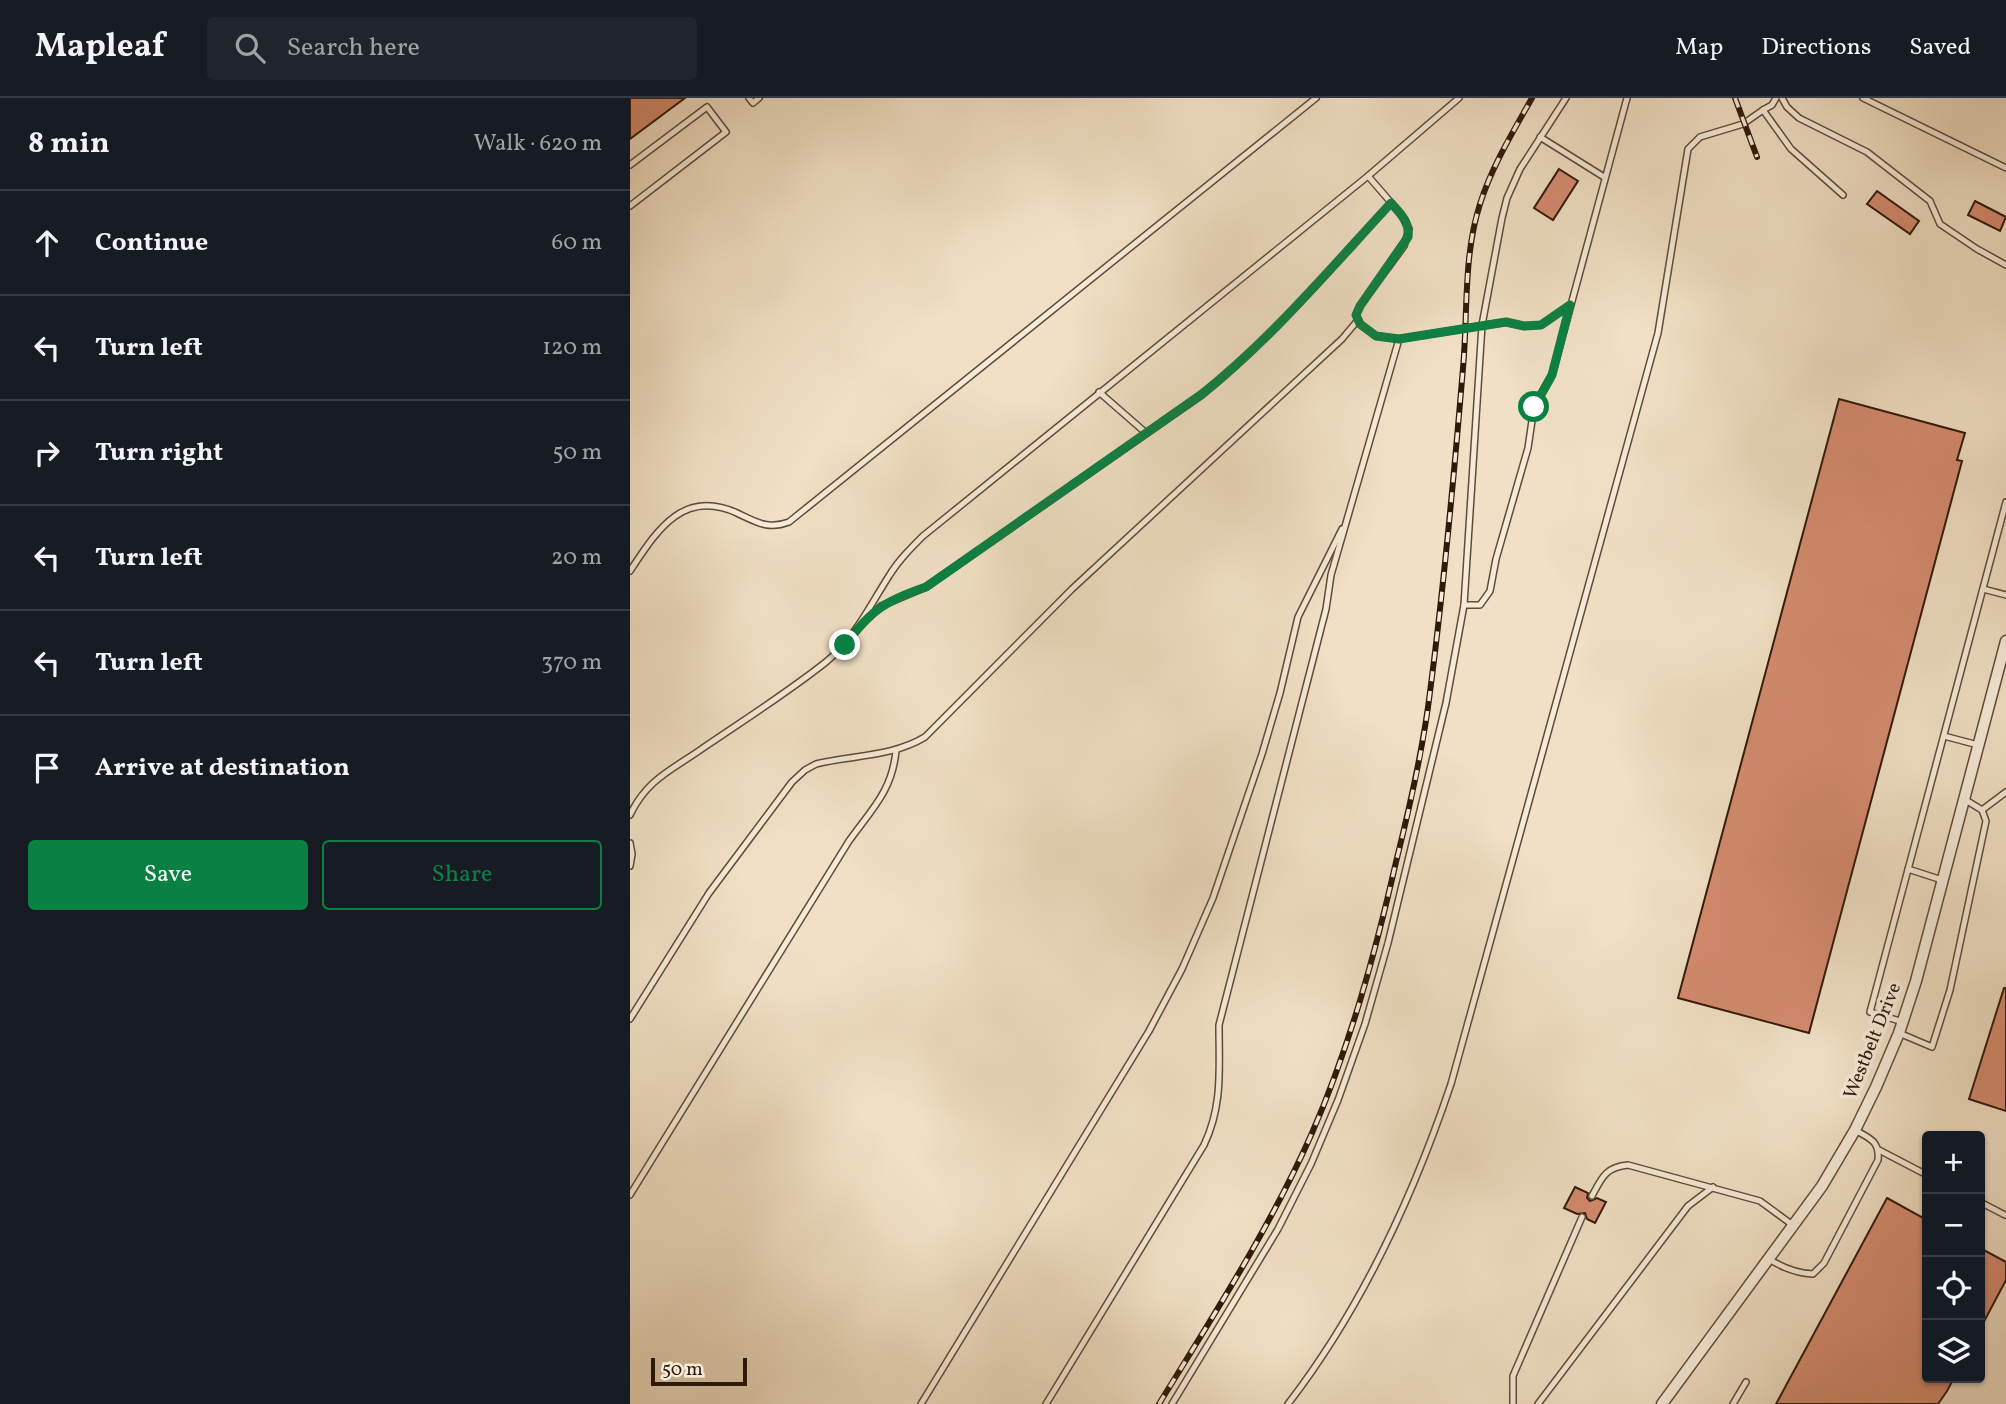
<!DOCTYPE html>
<meta charset="utf-8">
<style>
:root{--surface:#171b24;--page:#20242c;--text:#f1f3f6;--muted:#9ea1a6;--line:#363941;--accent:#0b8043}
body{margin:0;font-family:Vollkorn,serif;background:var(--page);color:var(--text)}
.controls{position:absolute;right:21px;bottom:21px;display:grid;overflow:hidden;border-radius:7px;box-shadow:0 2px 5px #0004}
.controls button{width:63px;height:63px;display:grid;place-items:center;padding:0;border:0;border-bottom:2px solid var(--line);background:var(--surface);color:var(--text);font:35px sans-serif}
.scale{position:absolute;left:21px;bottom:18px;width:96px;box-sizing:border-box;padding-left:7px;border:4px solid #2f1909;border-top:0;font-size:19px;line-height:24px;white-space:nowrap;color:#2f1909;-webkit-text-stroke:5px #f6ebd9;paint-order:stroke}
.stop{position:absolute;width:21px;height:21px;margin:-16px;border:5px solid #0b8043;border-radius:50%;background:#fff}
.stop.end{background:#0b8043;border-color:#fff;box-shadow:0 2px 7px #0008}
.list{margin:0;padding:0;list-style:none}
h2{display:flex;justify-content:space-between;align-items:center;height:91px;margin:0;padding:0 28px;font-size:30px}
h2 small{font-size:23px;font-weight:400;color:var(--muted)}
.list li{display:grid;grid-template-columns:46px 1fr auto;gap:21px;align-items:center;box-sizing:border-box;height:105px;padding:0 28px;border-top:2px solid var(--line)}
.list b{display:block;font-size:26px;white-space:nowrap}
.list em{font-size:23px;font-style:normal;color:var(--muted)}
.actions{display:flex;gap:14px;padding:21px 28px}
.actions a{flex:1;padding:16px 0;border:2px solid var(--accent);border-radius:7px;text-align:center;font-size:24px;color:var(--accent)}
.actions .main{background:var(--accent);color:#fff}
.icon{flex:none;width:38px;height:38px;fill:none;stroke:currentColor;stroke-width:2;stroke-linecap:round;stroke-linejoin:round}
.map{position:relative;flex:none;width:1376px;height:1306px;overflow:hidden}
header{display:flex;align-items:center;gap:42px;box-sizing:border-box;height:98px;padding:0 35px;background:var(--surface);border-bottom:2px solid var(--line)}
header strong{font-size:33px}
nav{display:flex;gap:38px;margin-inline-start:auto;font-size:24px}
.search{width:490px;height:63px;background:var(--page);display:flex;align-items:center;gap:18px;box-sizing:border-box;padding:0 24px;border-radius:7px;color:var(--muted);font-size:26px}
main{display:flex}
aside{flex:1;background:var(--surface)}
.map>svg:first-child{display:block}
.building{fill:#d58b6f;stroke:#2f1909;stroke-width:2}
.lines{fill:none;stroke-linecap:round;stroke-linejoin:round}
.lane-casing{stroke:#604b38;stroke-width:8}
.street-casing{stroke:#604b38;stroke-width:13}
.lane{stroke:#f6ebd9;stroke-width:5}
.street{stroke:#f6ebd9;stroke-width:10}
.rail-casing{stroke:#2f1909;stroke-width:6}
.rail{stroke:#f6ebd9;stroke-width:3.5;stroke-dasharray:10;stroke-linecap:butt}
.route{stroke:#0b8043;stroke-width:9}
.labels{text-anchor:middle;dominant-baseline:central;stroke-width:7;stroke-linejoin:round;paint-order:stroke}
.street-label{font-size:19px;fill:#2f1909;stroke:#f6ebd9}
</style>
<header>
<strong>Mapleaf</strong>
<div class="search"><svg class="icon" aria-label="search" viewBox="0 0 24 24"><circle cx="10" cy="10" r="6"/><path d="M15 15l6 6"/></svg>Search here</div>
<nav><a>Map</a><a>Directions</a><a>Saved</a></nav>
</header>
<main>
<aside>
<h2>8 min<small>Walk · 620 m</small></h2>
<ul class="list">
<li><svg class="icon" aria-label="ahead" viewBox="0 0 24 24"><path d="M12 20V5M6 11l6-6 6 6"/></svg><div><b>Continue</b></div><em>60 m</em></li>
<li><svg class="icon" aria-label="left" viewBox="0 0 24 24"><path d="M17 20v-9H6M10 6l-5 5 5 5"/></svg><div><b>Turn left</b></div><em>120 m</em></li>
<li><svg class="icon" aria-label="right" viewBox="0 0 24 24"><path d="M7 20v-9h11M14 6l5 5-5 5"/></svg><div><b>Turn right</b></div><em>50 m</em></li>
<li><svg class="icon" aria-label="left" viewBox="0 0 24 24"><path d="M17 20v-9H6M10 6l-5 5 5 5"/></svg><div><b>Turn left</b></div><em>20 m</em></li>
<li><svg class="icon" aria-label="left" viewBox="0 0 24 24"><path d="M17 20v-9H6M10 6l-5 5 5 5"/></svg><div><b>Turn left</b></div><em>370 m</em></li>
<li><svg class="icon" aria-label="arrive" viewBox="0 0 24 24"><path d="M6 21V4h12l-3 4 3 4H6"/></svg><div><b>Arrive at destination</b></div></li>
</ul>
<div class="actions"><a class="main">Save</a><a>Share</a></div>
</aside>
<div class="map">
<svg width="1376" height="1306" viewBox="0 0 1376 1306">
<rect width="100%" height="100%" fill="#f1e0c5"/>
<filter id="stains"><feTurbulence type="fractalNoise" baseFrequency=".00286" numOctaves="4"/><feColorMatrix values="0 0 0 0 .2 0 0 0 0 .09 0 0 0 0 .02 0 0 0 .5 -.17"/></filter>
<radialGradient id="worn" r=".72"><stop offset=".6" stop-color="#630" stop-opacity="0"/><stop offset="1" stop-color="#630" stop-opacity=".3"/></radialGradient>
<!-- building -->
<g class="building">
<polygon points="0,0 55,0 0,41"/>
<polygon points="929,71 948,83 923,122 904,110"/>
<polygon points="1247,93 1289,123 1280,136 1237,106"/>
<polygon points="1345,103 1376,119 1370,133 1338,117"/>
<polygon points="1209,301 1335,335 1327,362 1332,363 1179,935 1048,900"/>
<polygon points="1374,890 1376,890 1376,1013 1339,1001"/>
<polygon points="945,1089 958,1095 957,1100 960,1103 967,1100 976,1104 965,1125 957,1121 955,1115 947,1116 934,1110"/>
<polygon points="1257,1100 1297,1122 1297,1280 1324,1280 1317,1293 1308,1306 1146,1306"/>
<polygon points="1350,1150 1376,1164 1376,1182 1350,1231"/>
</g>
<g class="lines">
<defs>
<g id="lane">
<polyline points="119,0 123,5 129,0"/>
<polyline points="1146,0 1142,7 1133,12 1161,51 1213,97"/>
<polyline points="1152,0 1157,9 1169,20 1237,54 1300,103 1310,126 1347,151 1376,167"/>
<polyline points="1233,0 1376,70"/>
<polyline points="910,39 974,79"/>
<polyline points="0,67 77,9 96,34 0,108"/>
<polyline points="738,78 771,116 779,131 774,148 730,208 726,217 730,226 746,238 769,241 876,224 894,228 911,227 940,207"/>
<polyline points="469,294 516,335"/>
<path d="M0,473C26,434 52,390 107,415C126,424 138,432 159,424L686,0"/>
<polyline points="1353,491 1376,497"/>
<polyline points="834,507 850,507 860,493 866,461 898,350 904,309 922,277 997,0"/>
<path d="M237,521L251,508L296,489L572,297C642,240 700,171 761,105"/>
<polyline points="1314,638 1348,647"/>
<polyline points="1352,712 1376,694"/>
<path d="M0,717C17,681 42,672 73,650C114,622 157,595 196,564C225,540 239,509 259,478C268,463 280,451 293,438L738,78L829,0"/>
<polyline points="0,745 2,756 0,768"/>
<polyline points="1278,771 1312,782"/>
<path d="M0,921L79,795L162,684L175,672L186,666C222,657 262,659 295,639L442,491L712,241L728,222"/>
<polyline points="1273,924 1240,914 1376,404"/>
<polyline points="1269,935 1302,949 1320,892 1356,723 1352,712 1334,701"/>
<polyline points="1249,1052 1297,1077"/>
<path d="M0,1097L219,743C242,711 262,693 266,653"/>
<path d="M962,1098C972,1079 976,1069 998,1067L1130,1103L1164,1128"/>
<polyline points="1350,1104 1375,1117"/>
<path d="M1139,1161C1153,1170 1166,1175 1183,1176L1194,1165L1248,1062C1250,1043 1239,1040 1225,1032"/>
<polyline points="291,1306 519,933 552,871 583,800 632,656 650,595 668,519 712,431"/>
<path d="M416,1306L574,1047C593,1007 589,971 589,927L696,511L701,477L769,241"/>
<polyline points="542,1306 648,1131 681,1066 708,1002 735,926 758,845 816,605 834,507 852,227 872,120 877,100 890,71 936,0"/>
<path d="M658,1306C732,1210 783,1099 821,986L1028,235L1058,51L1070,39L1113,26L1133,12"/>
<polyline points="883,1306 883,1278 952,1119"/>
<polyline points="908,1306 1058,1108 1083,1089"/>
<polyline points="1103,1306 1116,1284"/>
</g>
<polyline id="street" points="1032,1306 1192,1088 1225,1032 1246,989 1269,935 1286,883 1376,543"/>
</defs>
<!-- lane casing -->
<use href="#lane" class="lane-casing"/>
<!-- street casing -->
<use href="#street" class="street-casing"/>
<!-- lane -->
<use href="#lane" class="lane"/>
<!-- street -->
<use href="#street" class="street"/>
<defs>
<g id="rail">
<polyline points="1105,0 1127,59"/>
<path d="M529,1306C583,1218 640,1130 682,1035C720,948 745,856 766,764C780,708 793,652 800,594C814,487 824,378 833,270C838,215 833,159 850,106C862,68 883,34 902,0"/>
</g>
</defs>
<!-- rail casing -->
<use href="#rail" class="rail-casing"/>
<!-- rail -->
<use href="#rail" class="rail"/>
</g>
<g class="lines">
<!-- route -->
<path class="route" d="M215,547C241,512 255,503 296,489L572,296C642,240 700,171 761,105C770,115 780,124 778,139L730,208L726,217L730,226L746,238L769,241L876,224L894,228L911,227L940,207L922,277L904,309"/>
</g>
<g class="labels">
<!-- street labels -->
<g class="street-label">
<text transform="translate(1243 943) rotate(-68)">Westbelt Drive</text>
</g>
</g>
<rect width="100%" height="100%" filter="url(#stains)"/>
<rect width="100%" height="100%" fill="url(#worn)"/>
</svg>
<div class="controls">
<button>+</button>
<button>−</button>
<button><svg class="icon" aria-label="locate" viewBox="0 0 24 24"><circle cx="12" cy="12" r="6"/><path d="M12 2v4M12 18v4M2 12h4M18 12h4"/></svg></button>
<button><svg class="icon" aria-label="layers" viewBox="0 0 24 24"><path d="M12 4l9 5-9 5-9-5zM3 14l9 5 9-5"/></svg></button>
</div>
<div class="scale">50 m</div>
<div class="stop" style="left:904px;top:309px"></div>
<div class="stop end" style="left:215px;top:547px"></div>
</div>
</main>
